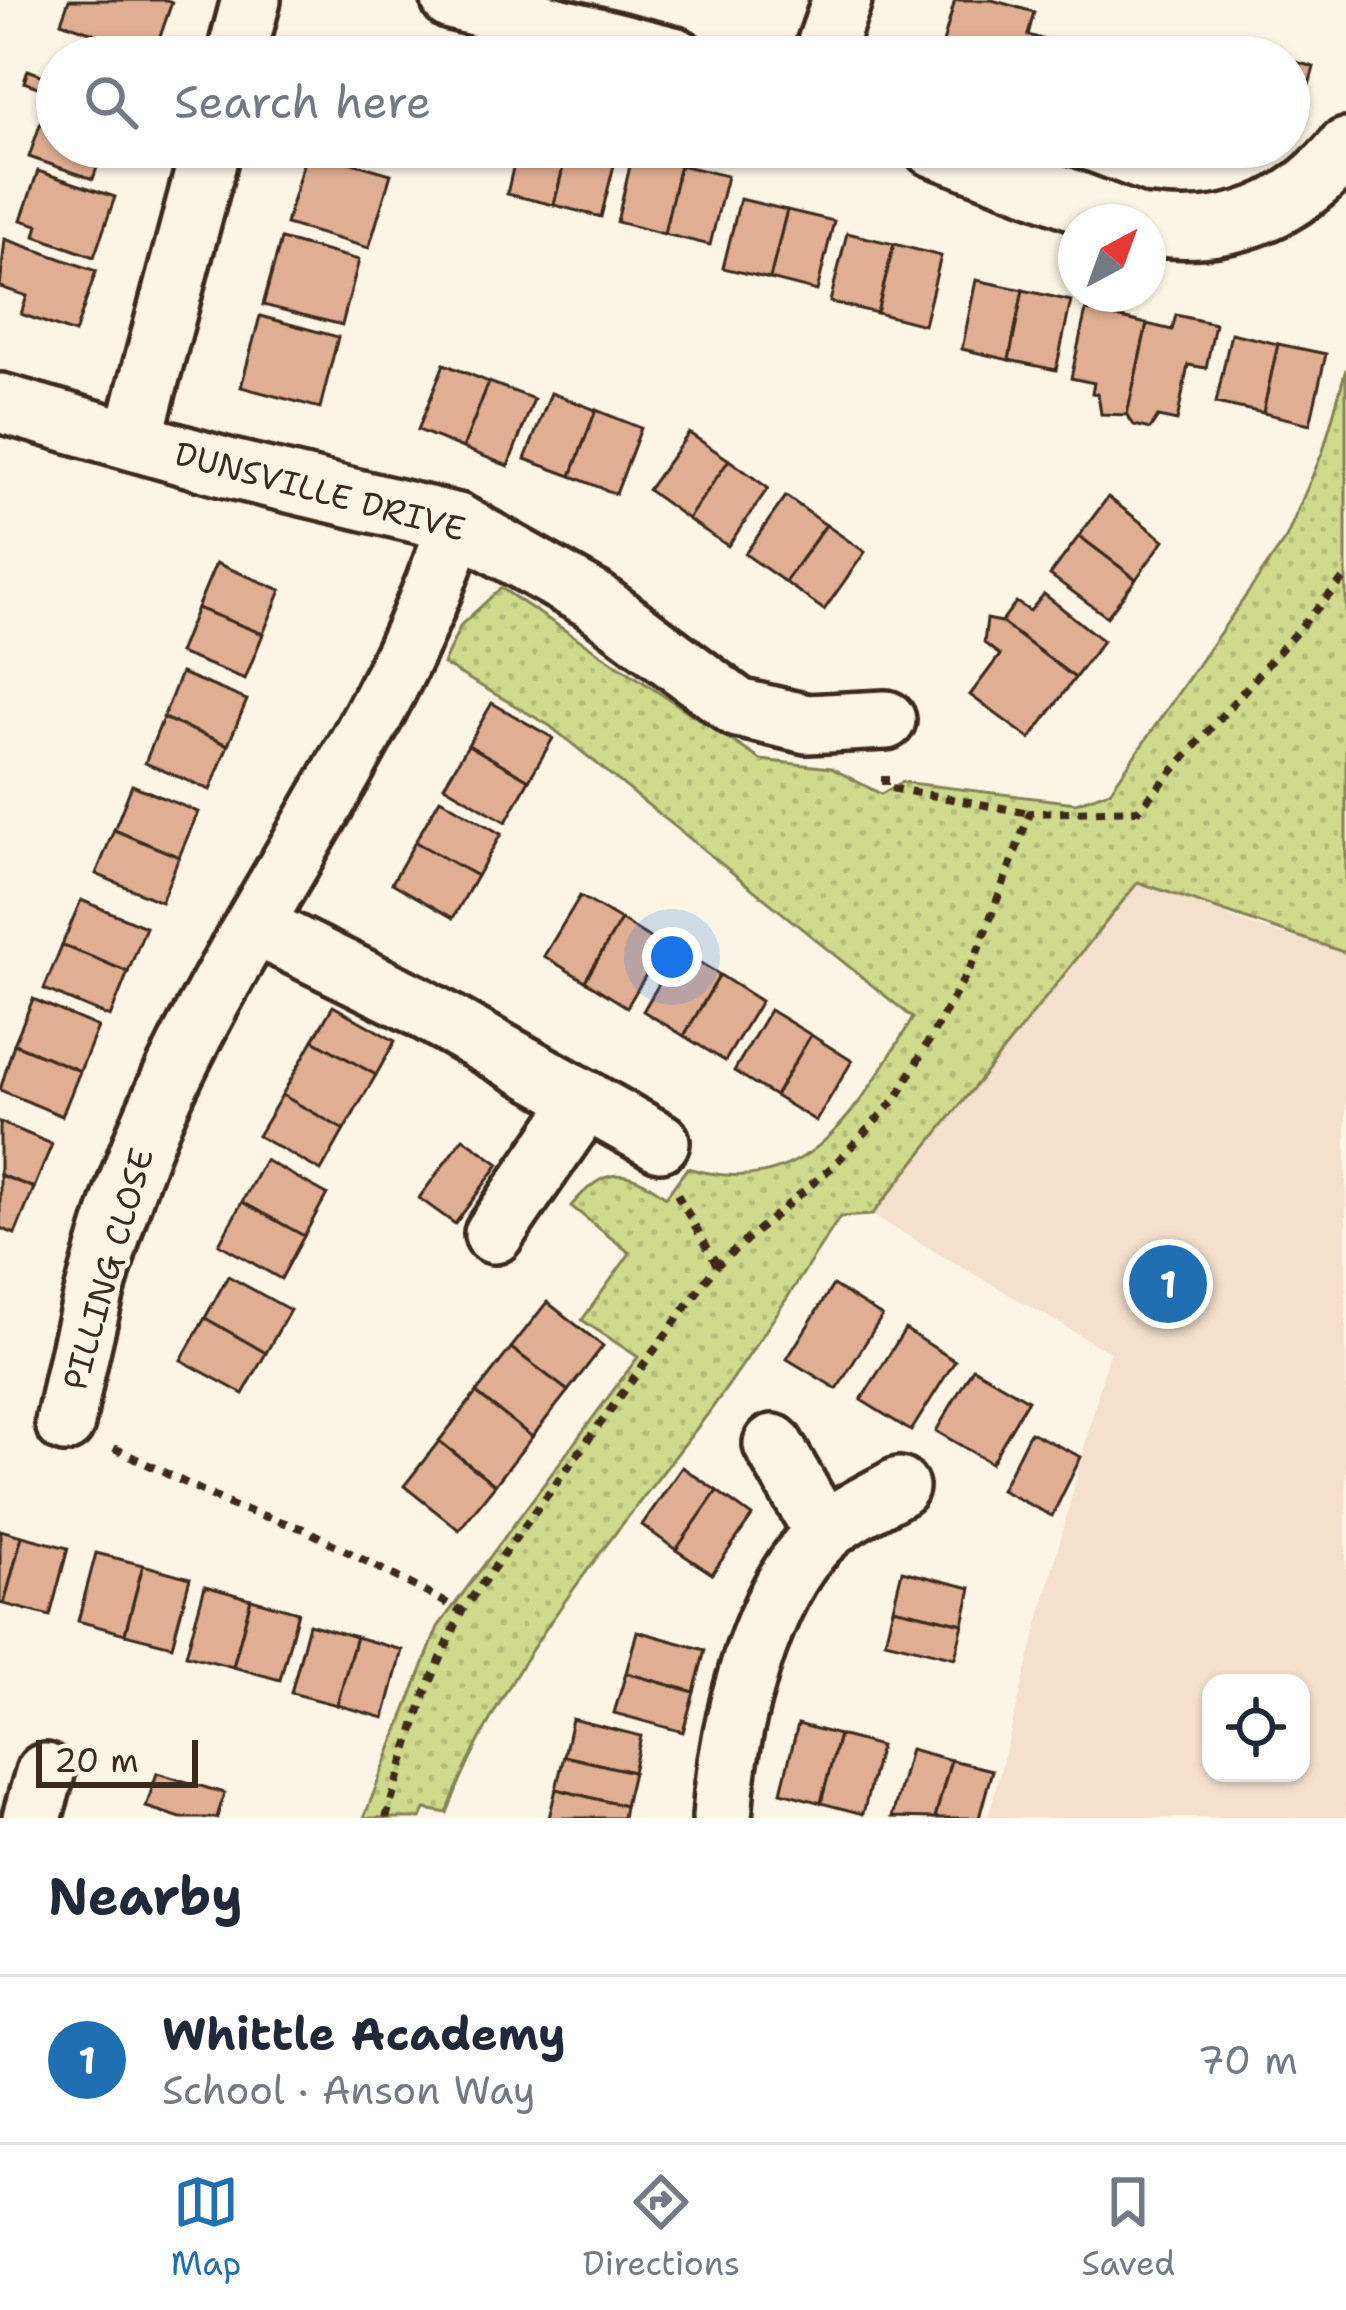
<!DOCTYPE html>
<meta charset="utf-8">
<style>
:root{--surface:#fff;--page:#f6f6f7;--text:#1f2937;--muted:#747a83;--line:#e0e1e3;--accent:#1f6fb2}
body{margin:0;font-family:"Shantell Sans",sans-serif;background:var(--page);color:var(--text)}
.controls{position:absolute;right:36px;bottom:36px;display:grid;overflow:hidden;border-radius:24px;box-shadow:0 3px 9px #0004}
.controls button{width:108px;height:108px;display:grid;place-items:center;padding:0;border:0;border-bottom:3px solid var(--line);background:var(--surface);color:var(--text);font:60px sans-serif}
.compass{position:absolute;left:1058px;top:204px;width:108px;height:108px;border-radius:50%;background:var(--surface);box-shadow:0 3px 9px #0004;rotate:41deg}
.scale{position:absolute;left:36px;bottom:30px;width:162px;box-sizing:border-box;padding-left:12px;border:6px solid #3b2a1e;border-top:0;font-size:33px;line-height:42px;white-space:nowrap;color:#3b2a1e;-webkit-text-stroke:9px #fcf5e5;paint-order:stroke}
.you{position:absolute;left:672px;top:957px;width:42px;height:42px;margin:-30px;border:9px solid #fff;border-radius:50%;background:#1a73e8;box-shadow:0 0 0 18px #1a73e833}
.badge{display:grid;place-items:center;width:78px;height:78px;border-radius:50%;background:var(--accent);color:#fff;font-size:39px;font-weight:700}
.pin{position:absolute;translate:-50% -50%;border:6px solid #fff;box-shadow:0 3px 12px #0006}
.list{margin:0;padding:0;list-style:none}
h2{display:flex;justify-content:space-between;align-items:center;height:156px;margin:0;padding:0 48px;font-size:51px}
h2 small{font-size:39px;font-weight:400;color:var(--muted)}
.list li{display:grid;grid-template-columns:78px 1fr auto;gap:36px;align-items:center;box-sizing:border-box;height:168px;padding:0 48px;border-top:3px solid var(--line)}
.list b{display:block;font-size:45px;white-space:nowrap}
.list p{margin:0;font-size:39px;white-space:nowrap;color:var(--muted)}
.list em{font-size:39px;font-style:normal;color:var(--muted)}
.icon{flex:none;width:66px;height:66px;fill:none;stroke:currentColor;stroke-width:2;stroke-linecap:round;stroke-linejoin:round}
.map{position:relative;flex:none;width:1346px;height:1818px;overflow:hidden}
.search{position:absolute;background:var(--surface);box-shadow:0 3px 9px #0004;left:36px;right:36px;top:36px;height:132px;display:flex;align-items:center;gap:30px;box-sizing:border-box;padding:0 42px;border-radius:66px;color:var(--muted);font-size:45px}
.sheet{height:324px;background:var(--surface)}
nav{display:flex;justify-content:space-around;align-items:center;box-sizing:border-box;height:168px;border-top:3px solid var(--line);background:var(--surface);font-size:33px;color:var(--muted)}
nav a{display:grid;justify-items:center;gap:6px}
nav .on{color:var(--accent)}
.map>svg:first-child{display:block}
.built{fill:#f4e0cc;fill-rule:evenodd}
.park{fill:url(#park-dots);stroke:#858255;stroke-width:3}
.building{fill:#e0ae93;stroke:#3b2a1e;stroke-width:3}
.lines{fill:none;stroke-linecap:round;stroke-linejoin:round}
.street-casing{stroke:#3b2a1e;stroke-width:66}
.path{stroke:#3b2a1e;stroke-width:8;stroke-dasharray:9 9;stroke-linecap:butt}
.street{stroke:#fcf5e5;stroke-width:57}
.labels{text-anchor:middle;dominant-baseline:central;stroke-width:10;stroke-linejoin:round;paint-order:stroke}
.street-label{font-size:33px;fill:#3b2a1e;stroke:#fcf5e5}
</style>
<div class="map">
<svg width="1346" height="1818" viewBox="0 0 1346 1818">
<defs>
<pattern id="park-dots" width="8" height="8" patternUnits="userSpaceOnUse" patternTransform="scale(3)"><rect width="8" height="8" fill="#cfda8c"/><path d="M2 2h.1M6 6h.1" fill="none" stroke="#b3bb78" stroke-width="1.8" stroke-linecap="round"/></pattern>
</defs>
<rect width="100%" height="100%" fill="#fcf5e5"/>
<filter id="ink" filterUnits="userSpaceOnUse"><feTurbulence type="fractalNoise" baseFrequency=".00833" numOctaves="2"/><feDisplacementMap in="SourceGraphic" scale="24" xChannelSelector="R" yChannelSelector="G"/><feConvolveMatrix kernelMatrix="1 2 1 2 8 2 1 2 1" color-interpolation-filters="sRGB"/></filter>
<g filter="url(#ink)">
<!-- built -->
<path class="built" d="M1139,882L1261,928L1346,953V1818H988L1109,1352L872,1215ZM1211,1683H1301V1773H1211Z"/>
<!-- park -->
<path class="park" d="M1346,369V953L1138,882L872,1215L840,1217C796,1283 754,1352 707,1415C611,1541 503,1664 447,1813L425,1809L421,1818H364L438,1627L638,1357L582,1320L630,1253L571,1206C605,1166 625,1167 666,1197L687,1168C811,1203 857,1108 913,1018L550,726L443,664L461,625L501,588L761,760L831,768L881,794L902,782L1076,803L1110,791L1286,538L1323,451Z"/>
<!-- building -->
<g class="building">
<polygon points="69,0 167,0 172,2 154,54 61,22"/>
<polygon points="955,0 992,0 1034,12 1028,35 1052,42 1048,57 939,57"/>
<polygon points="1127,41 1189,57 1123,57"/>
<polygon points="1220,41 1277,57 1216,57"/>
<polygon points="1289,60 1314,67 1294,140 1289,138"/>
<polygon points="28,70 57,81 57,94 24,82"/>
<polygon points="43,116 57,121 57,147 104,147 93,179 29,157"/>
<polygon points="518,147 568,147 554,205 507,194"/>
<polygon points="568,147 618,149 601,217 554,205"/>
<polygon points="307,150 391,174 369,248 286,224"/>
<polygon points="633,153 680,165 664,234 617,222"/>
<polygon points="680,165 727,176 710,245 664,234"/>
<polygon points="38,171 115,197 94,257 35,236 38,225 21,220"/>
<polygon points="740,199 787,210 770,279 723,268"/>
<polygon points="787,210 834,221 817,291 770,279"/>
<polygon points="847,233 894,244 877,313 830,302"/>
<polygon points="5,239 96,271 75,333 21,314 27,296 0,287"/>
<polygon points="281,239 359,260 342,325 263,305"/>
<polygon points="894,244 941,256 924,325 877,313"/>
<polygon points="976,280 1023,290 1009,360 962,349"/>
<polygon points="1023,290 1071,301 1056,370 1009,360"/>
<polygon points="1086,310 1147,324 1127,415 1101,414 1098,394 1092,393 1094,383 1071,378"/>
<polygon points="1176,315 1215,324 1206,368 1188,365 1177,421 1158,417 1150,429 1134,425 1127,415 1147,324 1172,330"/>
<polygon points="260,316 338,337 320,408 241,387"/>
<polygon points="1231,333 1278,344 1263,413 1216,403"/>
<polygon points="1278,344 1326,354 1310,424 1263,413"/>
<polygon points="444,364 489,382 463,448 418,430"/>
<polygon points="489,382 534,399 508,466 463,448"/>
<polygon points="551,393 596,410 571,476 525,459"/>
<polygon points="596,410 641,428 616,494 571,476"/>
<polygon points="689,433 729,460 688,519 648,490"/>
<polygon points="729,460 768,488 728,546 688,519"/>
<polygon points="786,496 826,525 785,582 745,554"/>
<polygon points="1108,497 1164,540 1136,579 1079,536"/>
<polygon points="826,525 865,552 824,610 785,582"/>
<polygon points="1079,536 1136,579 1107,617 1050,575"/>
<polygon points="216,563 281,590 263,634 197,608"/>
<polygon points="1044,594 1103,641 1075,678 1001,622 1016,602 1030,611"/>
<polygon points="197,608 263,634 245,679 179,653"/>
<polygon points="987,619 1001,622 1075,678 1030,739 970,695 1000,655 984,643"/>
<polygon points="181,673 247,700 228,745 163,718"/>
<polygon points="492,703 553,738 529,780 468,745"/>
<polygon points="163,718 228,745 210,790 145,763"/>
<polygon points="468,745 529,780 506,822 444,786"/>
<polygon points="132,785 198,812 179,857 114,830"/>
<polygon points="440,799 501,834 477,876 415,842"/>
<polygon points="114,830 179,857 161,902 96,874"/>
<polygon points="415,842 477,876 453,918 392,883"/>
<polygon points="580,896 621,920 585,981 544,956"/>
<polygon points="81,900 146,927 128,972 62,945"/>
<polygon points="621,920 663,946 627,1007 585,981"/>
<polygon points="62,945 128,972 110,1017 44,989"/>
<polygon points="679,950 720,975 684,1036 643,1011"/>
<polygon points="720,975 761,1001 725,1061 684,1036"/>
<polygon points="33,999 98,1027 80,1071 14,1044"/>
<polygon points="333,1006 395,1041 376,1075 313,1040"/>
<polygon points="770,1010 811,1035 775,1096 734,1071"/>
<polygon points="811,1035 852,1061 816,1121 775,1096"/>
<polygon points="313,1040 376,1075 344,1130 282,1095"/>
<polygon points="14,1044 80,1071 62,1116 0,1090"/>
<polygon points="282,1095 344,1130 321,1171 258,1136"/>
<polygon points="0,1122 52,1144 34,1188 0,1175"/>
<polygon points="463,1138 499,1164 455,1224 419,1198"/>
<polygon points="265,1160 327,1194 304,1236 242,1202"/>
<polygon points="0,1175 34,1188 15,1234 0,1228"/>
<polygon points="242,1202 304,1236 281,1279 219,1244"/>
<polygon points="228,1276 290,1310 266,1353 205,1318"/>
<polygon points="833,1285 882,1316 837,1389 787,1359"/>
<polygon points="547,1302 603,1346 568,1391 511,1348"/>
<polygon points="205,1318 266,1353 243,1394 181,1360"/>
<polygon points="905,1329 955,1361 911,1431 861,1400"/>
<polygon points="511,1348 568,1391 532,1437 476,1393"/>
<polygon points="973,1368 1028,1400 991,1463 936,1431"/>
<polygon points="476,1393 532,1437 495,1485 439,1441"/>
<polygon points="1030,1432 1081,1457 1052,1516 1001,1490"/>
<polygon points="439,1441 495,1485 459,1530 404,1486"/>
<polygon points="682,1467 717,1491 676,1550 642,1525"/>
<polygon points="717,1491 752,1516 712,1574 676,1550"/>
<polygon points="0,1530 22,1536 4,1604 0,1603"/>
<polygon points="22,1536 68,1548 50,1616 4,1604"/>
<polygon points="96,1553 143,1565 125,1634 78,1621"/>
<polygon points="143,1565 190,1578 172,1646 125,1634"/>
<polygon points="902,1571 971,1588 963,1624 893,1608"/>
<polygon points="205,1586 251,1599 233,1667 186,1655"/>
<polygon points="251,1599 298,1612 280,1680 233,1667"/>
<polygon points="893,1608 963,1624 955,1658 885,1641"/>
<polygon points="309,1624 356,1637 337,1705 291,1693"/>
<polygon points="637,1631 705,1650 694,1692 626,1673"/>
<polygon points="356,1637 402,1650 384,1718 337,1705"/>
<polygon points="626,1673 694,1692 683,1732 614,1713"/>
<polygon points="572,1719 641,1736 633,1772 564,1756"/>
<polygon points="798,1724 839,1735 821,1803 781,1792"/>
<polygon points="839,1735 880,1746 863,1814 821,1803"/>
<polygon points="910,1749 951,1760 935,1818 892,1817"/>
<polygon points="564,1756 633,1772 625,1806 556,1789"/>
<polygon points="951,1760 992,1770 979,1818 935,1818"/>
<polygon points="157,1773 224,1793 217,1818 181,1818 146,1807"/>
<polygon points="556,1789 625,1806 623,1818 549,1818"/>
</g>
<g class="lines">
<defs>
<g id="street">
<polyline points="451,0 676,57"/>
<polyline points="236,57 251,0"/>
<polyline points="822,57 842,0"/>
<polyline points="933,147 1131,222"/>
<path d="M1148,226C1230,237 1294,212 1346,148"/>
<polyline points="0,403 227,468 457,523 592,599 738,708 807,724 886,720"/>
<polyline points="133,440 211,147"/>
<polyline points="256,926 414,1004 660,1142"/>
<polyline points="494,1234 586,1100"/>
<path d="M65,1423C85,1319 112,1213 154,1116C244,912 388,736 457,523"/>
<polyline points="773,1444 824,1533"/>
<polyline points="32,1818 45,1773"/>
<path d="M722,1818C727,1733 758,1597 821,1536C843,1515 873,1502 899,1487"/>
</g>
</defs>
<!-- street casing -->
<use href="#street" class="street-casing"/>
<!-- path -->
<g class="path">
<polyline points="885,776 885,787 1030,813"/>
<polyline points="677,1194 717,1265"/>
<polyline points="114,1448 233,1506 304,1529 462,1611"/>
<polyline points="386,1818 425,1694 462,1611 717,1265 832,1167 896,1099 974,961 1030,813 1138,810 1346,576"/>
</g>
<!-- street -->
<use href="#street" class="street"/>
</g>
</g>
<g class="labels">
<!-- street labels -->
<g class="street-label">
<text transform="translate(320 491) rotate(15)">DUNSVILLE DRIVE</text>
<text transform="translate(108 1269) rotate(-74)">PILLING CLOSE</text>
</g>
</g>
</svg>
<div class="controls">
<button><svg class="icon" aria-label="locate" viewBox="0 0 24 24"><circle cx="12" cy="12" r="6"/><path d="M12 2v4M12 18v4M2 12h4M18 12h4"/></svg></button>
</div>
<svg class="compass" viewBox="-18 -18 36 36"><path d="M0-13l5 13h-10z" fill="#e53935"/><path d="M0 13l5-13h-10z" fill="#747a83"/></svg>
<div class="scale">20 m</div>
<div class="you"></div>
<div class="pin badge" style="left:1168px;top:1284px">1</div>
<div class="search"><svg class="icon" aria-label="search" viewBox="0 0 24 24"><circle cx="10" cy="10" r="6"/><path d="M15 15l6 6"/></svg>Search here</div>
</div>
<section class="sheet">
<h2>Nearby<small></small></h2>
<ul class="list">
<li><span class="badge">1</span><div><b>Whittle Academy</b><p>School · Anson Way</p></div><em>70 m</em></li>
</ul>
</section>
<nav>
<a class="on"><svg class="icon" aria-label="map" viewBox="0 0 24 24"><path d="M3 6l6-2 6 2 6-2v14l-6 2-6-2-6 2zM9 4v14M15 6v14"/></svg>Map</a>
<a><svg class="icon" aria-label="directions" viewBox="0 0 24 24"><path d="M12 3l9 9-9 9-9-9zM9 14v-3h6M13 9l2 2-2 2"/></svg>Directions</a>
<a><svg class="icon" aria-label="saved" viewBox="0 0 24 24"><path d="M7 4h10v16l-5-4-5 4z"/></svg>Saved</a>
</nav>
